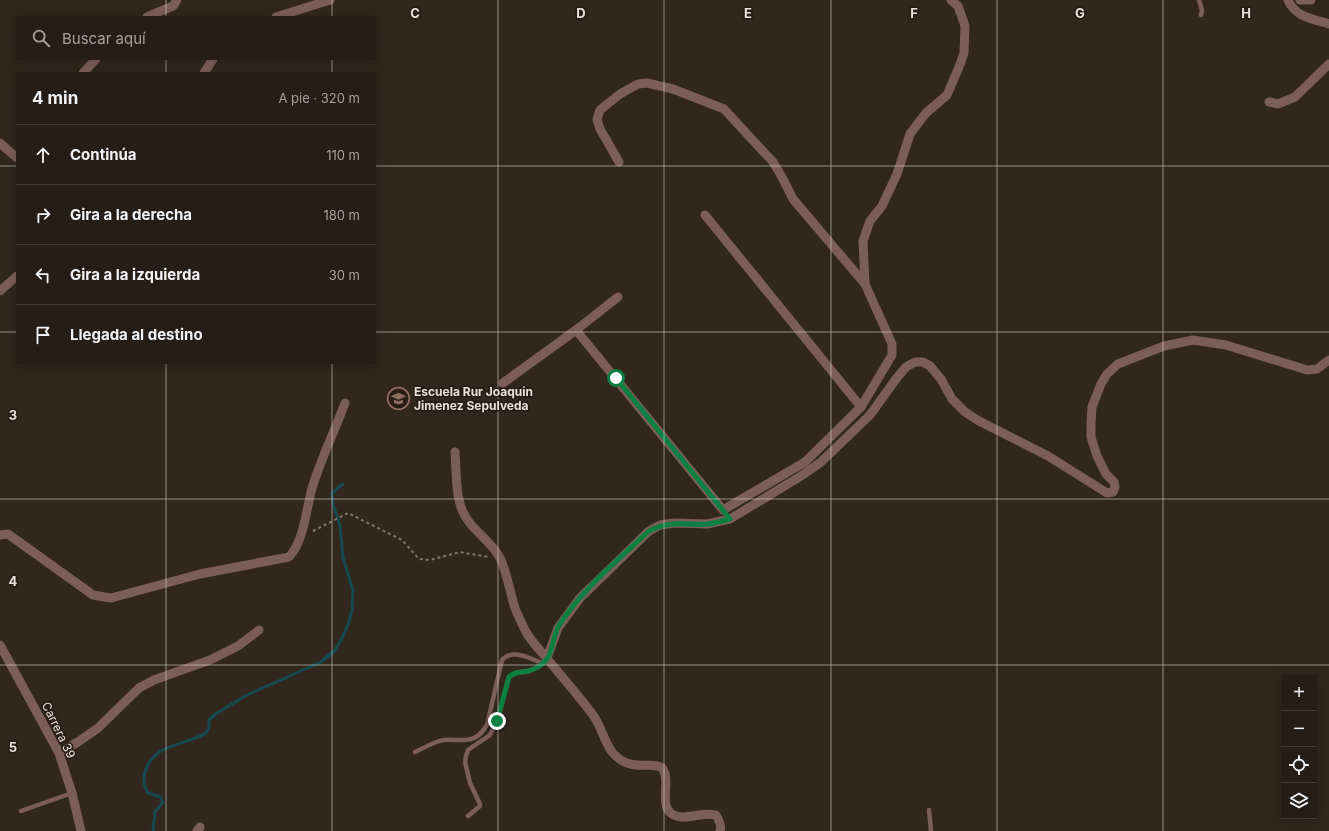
<!DOCTYPE html>
<html lang="es">
<meta charset="utf-8">
<style>
:root{--surface:#261d16;--page:#2e261f;--text:#f1f3f6;--muted:#a4a2a1;--line:#423b35}
body{margin:0;font-family:Inter,sans-serif;background:var(--page);color:var(--text)}
.controls{position:absolute;right:12px;bottom:12px;display:grid;overflow:hidden;border-radius:0px;box-shadow:0 2px 10px #0003}
.controls button{width:36px;height:36px;display:grid;place-items:center;padding:0;border:0;border-bottom:1px solid var(--line);background:var(--surface);color:var(--text);font:20px sans-serif}
.stop{position:absolute;width:12px;height:12px;margin:-9px;border:3px solid #0b8043;border-radius:50%;background:#fff}
.stop.end{background:#0b8043;border-color:#fff;box-shadow:0 1px 4px #0008}
.list{margin:0;padding:0;list-style:none}
h2{display:flex;justify-content:space-between;align-items:center;height:52px;margin:0;padding:0 16px;font-size:17px}
h2 small{font-size:13px;font-weight:400;color:var(--muted)}
.list li{display:grid;grid-template-columns:26px 1fr auto;gap:12px;align-items:center;box-sizing:border-box;height:60px;padding:0 16px;border-top:1px solid var(--line)}
.list b{display:block;font-size:15px;white-space:nowrap}
.list em{font-size:13px;font-style:normal;color:var(--muted)}
.icon{flex:none;width:22px;height:22px;fill:none;stroke:currentColor;stroke-width:2;stroke-linecap:round;stroke-linejoin:round}
.map{position:relative;flex:none;width:1329px;height:831px;overflow:hidden}
.search{position:absolute;background:var(--surface);box-shadow:0 2px 10px #0003;left:16px;top:16px;width:360px;height:44px;display:flex;align-items:center;gap:10px;box-sizing:border-box;padding:0 14px;border-radius:0px;color:var(--muted);font-size:15px}
.panel{position:absolute;background:var(--surface);box-shadow:0 2px 10px #0003;left:16px;top:72px;width:360px;height:292px;border-radius:0px}
.map>svg:first-child{display:block}
.lines{fill:none;stroke-linecap:round;stroke-linejoin:round}
.stream{stroke:#164a51;stroke-width:3}
.path{stroke:#80776e;stroke-width:2;stroke-dasharray:3 3;stroke-linecap:butt}
.lane{stroke:#7c5e58;stroke-width:4.5}
.street{stroke:#7c5e58;stroke-width:9}
.route{stroke:#0b8043;stroke-width:5}
.grid{fill:none;stroke:#e8e1da;stroke-width:1;stroke-opacity:0.55}
.labels{text-anchor:middle;dominant-baseline:central;stroke-width:3.5;stroke-linejoin:round;paint-order:stroke}
.poi-label{font-size:12px;font-weight:bold;fill:#e8e1da;stroke:#281d14;text-anchor:start}
.street-label{font-size:12px;fill:#e8e1da;stroke:#281d14}
.grid-label{font-size:13px;text-anchor:middle;font-weight:bold;fill:#e8e1da;stroke:#281d14;stroke-width:3.5;stroke-linejoin:round;paint-order:stroke}
</style>
<div class="map">
<svg width="1329" height="831" viewBox="0 0 1329 831">
<rect width="100%" height="100%" fill="#32271d"/>
<g class="lines">
<!-- stream -->
<path class="stream" d="M153,831L155,812L163,802L160,797L148,793C144,786 143,781 145,772C153,743 185,746 206,733L209,728V720L217,713L247,695L321,662L335,650L340,642L348,625L352,610L353,590L343,558L340,526L333,504L332,493L343,484"/>
<!-- path -->
<polyline class="path" points="313,531 348,513 402,540 419,559 430,560 460,552 488,557"/>
<!-- lane -->
<g class="lane">
<polyline points="1199,0 1202,10 1201,15"/>
<path d="M415,752C423,748 431,744 439,741C457,736 473,749 487,725L502,660C513,648 531,659 542,663"/>
<polyline points="929,810 931,831"/>
<polyline points="21,811 72,793"/>
<path d="M468,816L480,806V804L470,783L465,762L466,756L468,750L490,735L497,721L509,677C515,672 520,672 528,671C535,670 542,664 547,658"/>
</g>
<!-- street -->
<g class="street">
<path d="M1288,0C1295,17 1313,19 1329,24"/>
<polyline points="1300,0 1311,0"/>
<polyline points="147,17 173,6 177,0"/>
<polyline points="276,17 330,0"/>
<polyline points="83,73 96,59"/>
<polyline points="204,73 213,59"/>
<polyline points="1269,102 1278,104 1295,97 1329,64"/>
<polyline points="0,143 17,158"/>
<polyline points="619,162 600,129 597,119 600,110 620,94 638,84 647,83 673,89 724,109 773,162 783,179 793,199 865,284"/>
<polyline points="705,215 861,407"/>
<polyline points="0,291 17,276"/>
<polyline points="576,330 723,510 805,462 861,407 892,355 892,344 865,284 863,241 870,221 882,206 897,174 910,134 926,113 947,95 959,67 964,53 965,26 958,6 951,0"/>
<polyline points="503,383 576,330 618,297"/>
<path d="M455,452C457,475 454,503 469,522C479,535 493,544 500,558C507,572 510,593 515,608C518,616 522,624 526,632C531,641 539,649 545,656C561,676 578,695 593,715C601,726 604,741 612,752C630,774 653,760 662,768C672,779 658,805 672,814C684,822 702,811 716,815C719,820 722,826 720,831"/>
<path d="M0,535L8,534L93,595L111,598L200,574L289,557C305,540 306,507 313,485C322,457 335,430 345,403"/>
<polyline points="0,645 59,753 72,793 81,831"/>
<polyline points="547,658 558,628 580,598 649,531 660,525 674,523 707,524 730,519 801,476 821,462 870,415 896,379 906,367 915,362 923,362 930,366 941,379 952,399 965,412 979,421 1048,456 1107,493 1113,492 1115,487 1114,482 1106,474 1097,456 1091,437 1091,422 1092,407 1101,384 1107,374 1118,364 1164,346 1193,340 1226,345 1307,370 1317,369 1329,360"/>
<polyline points="59,753 78,742 98,728 139,688 154,680 210,660 238,646 259,630"/>
<polyline points="197,831 200,827"/>
</g>
</g>
<g class="lines">
<!-- route -->
<path class="route" d="M497,721L509,677C515,671 521,673 529,671C535,669 543,664 547,659C553,650 553,637 558,627C580,591 618,560 649,531C673,519 684,526 708,524C716,523 723,521 730,519L616,378"/>
</g>
<!-- grid -->
<path class="grid" d="M166,0V17M332,0V17M498,0V831M664,0V831M831,0V831M997,0V831M1163,0V831M166,59V73M332,59V73M0,166H17M375,166H1329M0,332H17M375,332H1329M166,363V831M332,363V831M0,499H1329M0,665H1329"/>
<!-- icons -->
<defs>
<symbol id="school-ring" viewBox="-11 -11 22 22"><circle r="9.5" fill="#281d14" stroke="#8d6e63" stroke-width="1.5"/><path d="M0-5L7-2L0 1L-7-2ZM-4 1L0 2.5L4 1V4Q0 6-4 4Z" fill="#8d6e63"/></symbol>
</defs>
<g fill-rule="evenodd">
<use href="#school-ring" x="386" y="386" width="25" height="25"/>
</g>
<g class="labels">
<!-- poi labels -->
<g class="poi-label">
<text x="414" y="391">Escuela Rur Joaquin<tspan x="414" dy="14">Jimenez Sepulveda</tspan></text>
</g>
<!-- street labels -->
<g class="street-label">
<text transform="translate(59 730) rotate(64)">Carrera 39</text>
</g>
</g>
<g class="grid-label">
<text x="415" y="18">C</text>
<text x="581" y="18">D</text>
<text x="748" y="18">E</text>
<text x="914" y="18">F</text>
<text x="1080" y="18">G</text>
<text x="1246" y="18">H</text>
<text x="13" y="420">3</text>
<text x="13" y="586">4</text>
<text x="13" y="752">5</text>
</g>
</svg>
<div class="controls">
<button>+</button>
<button>−</button>
<button><svg class="icon" aria-label="locate" viewBox="0 0 24 24"><circle cx="12" cy="12" r="6"/><path d="M12 2v4M12 18v4M2 12h4M18 12h4"/></svg></button>
<button><svg class="icon" aria-label="layers" viewBox="0 0 24 24"><path d="M12 4l9 5-9 5-9-5zM3 14l9 5 9-5"/></svg></button>
</div>
<div class="stop" style="left:616px;top:378px"></div>
<div class="stop end" style="left:497px;top:721px"></div>
<div class="search"><svg class="icon" aria-label="search" viewBox="0 0 24 24"><circle cx="10" cy="10" r="6"/><path d="M15 15l6 6"/></svg>Buscar aquí</div>
<section class="panel">
<h2>4 min<small>A pie · 320 m</small></h2>
<ul class="list">
<li><svg class="icon" aria-label="ahead" viewBox="0 0 24 24"><path d="M12 20V5M6 11l6-6 6 6"/></svg><div><b>Continúa</b></div><em>110 m</em></li>
<li><svg class="icon" aria-label="right" viewBox="0 0 24 24"><path d="M7 20v-9h11M14 6l5 5-5 5"/></svg><div><b>Gira a la derecha</b></div><em>180 m</em></li>
<li><svg class="icon" aria-label="left" viewBox="0 0 24 24"><path d="M17 20v-9H6M10 6l-5 5 5 5"/></svg><div><b>Gira a la izquierda</b></div><em>30 m</em></li>
<li><svg class="icon" aria-label="arrive" viewBox="0 0 24 24"><path d="M6 21V4h12l-3 4 3 4H6"/></svg><div><b>Llegada al destino</b></div></li>
</ul>
</section>
</div>
